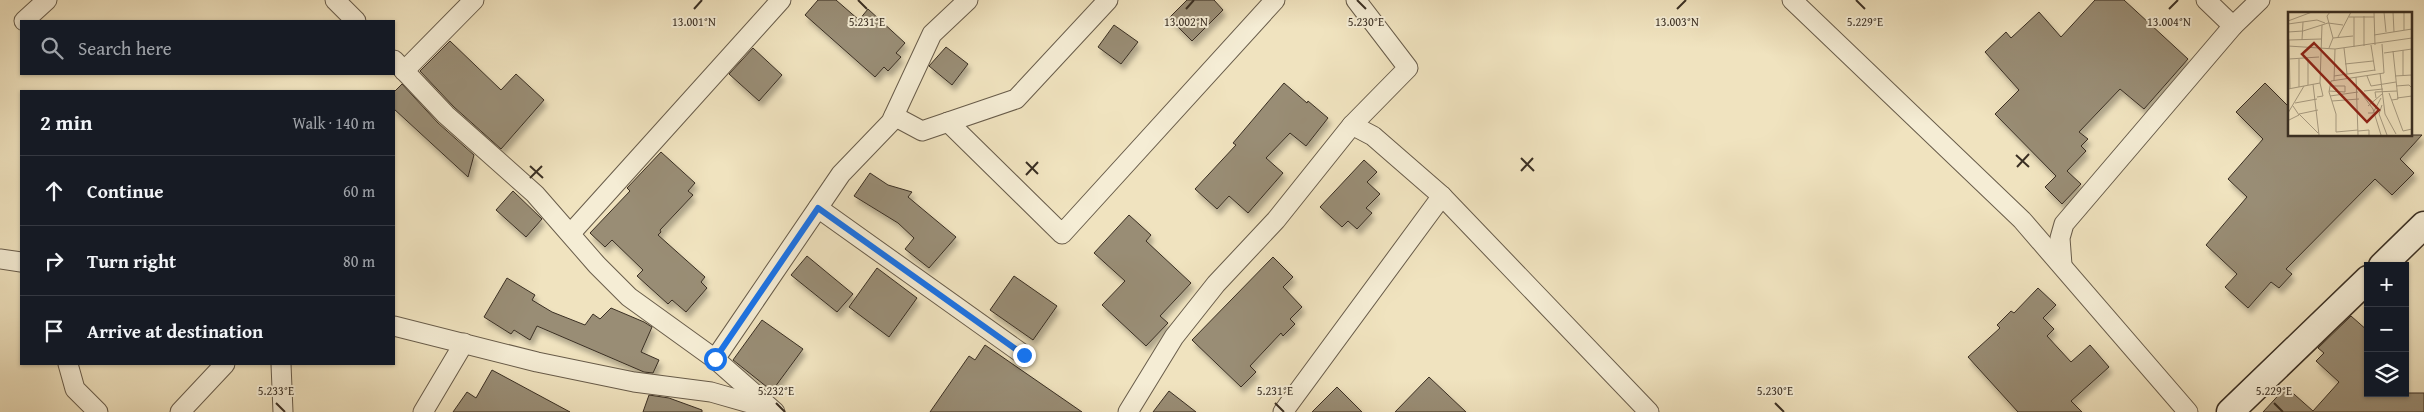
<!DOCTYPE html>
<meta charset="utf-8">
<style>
:root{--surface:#171b24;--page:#20242c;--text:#f1f3f6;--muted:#9ea1a6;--line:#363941}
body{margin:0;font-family:"Gentium Book Plus",serif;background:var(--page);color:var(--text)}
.controls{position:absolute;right:15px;bottom:15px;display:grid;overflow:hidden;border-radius:0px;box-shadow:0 1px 4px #0004}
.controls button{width:45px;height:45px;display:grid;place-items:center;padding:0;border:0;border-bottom:1px solid var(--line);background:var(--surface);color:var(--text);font:25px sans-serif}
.stop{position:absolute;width:15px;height:15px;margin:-11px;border:4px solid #1a73e8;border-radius:50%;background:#fff}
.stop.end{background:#1a73e8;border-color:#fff;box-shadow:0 1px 5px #0008}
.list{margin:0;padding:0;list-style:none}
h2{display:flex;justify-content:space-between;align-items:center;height:65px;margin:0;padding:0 20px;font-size:21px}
h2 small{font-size:16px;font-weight:400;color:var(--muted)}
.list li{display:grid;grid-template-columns:32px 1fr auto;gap:15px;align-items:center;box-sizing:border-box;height:70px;padding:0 20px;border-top:1px solid var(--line)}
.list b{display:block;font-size:19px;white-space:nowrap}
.list em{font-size:16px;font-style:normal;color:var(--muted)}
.icon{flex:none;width:28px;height:28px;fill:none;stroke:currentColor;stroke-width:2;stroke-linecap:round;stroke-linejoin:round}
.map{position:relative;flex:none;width:2424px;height:412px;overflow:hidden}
.search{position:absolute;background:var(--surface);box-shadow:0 1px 4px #0004;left:20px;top:20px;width:375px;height:55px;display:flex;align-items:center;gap:12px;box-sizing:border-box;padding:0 18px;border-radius:0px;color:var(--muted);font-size:19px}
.panel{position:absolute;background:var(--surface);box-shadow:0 1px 4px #0004;left:20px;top:90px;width:375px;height:275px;border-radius:0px}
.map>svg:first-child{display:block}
.building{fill:#998d74;stroke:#3a2f23;filter:url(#shadow)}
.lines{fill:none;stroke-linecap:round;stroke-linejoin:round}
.street-casing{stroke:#685c4a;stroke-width:21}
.secondary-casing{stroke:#3a2f23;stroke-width:29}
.street{stroke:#f5edd5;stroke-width:19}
.secondary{stroke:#f5edd5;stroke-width:26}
.route{stroke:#1a73e8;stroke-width:6}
.ticks{fill:none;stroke:#3a2f23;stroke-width:2}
.inset-road{fill:none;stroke:#a79b81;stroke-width:1}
.view{fill:#8f2418;fill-opacity:0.15;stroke:#8f2418;stroke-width:2.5}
.inset-edge{fill:none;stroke:#3a2f23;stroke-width:2.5}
.ticks-label{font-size:12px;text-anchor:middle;fill:#3a2f23;stroke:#f5edd5;stroke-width:4;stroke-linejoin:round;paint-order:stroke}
</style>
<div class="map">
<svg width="2424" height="412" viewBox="0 0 2424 412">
<defs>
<filter id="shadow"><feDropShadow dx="3" dy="5.5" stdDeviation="2.5" flood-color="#0004"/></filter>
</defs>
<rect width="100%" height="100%" fill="#f0e3bf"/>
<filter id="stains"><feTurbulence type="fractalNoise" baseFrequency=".004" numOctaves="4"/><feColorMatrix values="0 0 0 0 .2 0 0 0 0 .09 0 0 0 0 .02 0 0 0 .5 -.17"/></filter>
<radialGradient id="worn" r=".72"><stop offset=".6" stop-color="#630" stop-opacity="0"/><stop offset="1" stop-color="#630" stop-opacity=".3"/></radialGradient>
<!-- building -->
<g class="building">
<polygon points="818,0 836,0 859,20 868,9 905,43 896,53 901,57 888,71 884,67 875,77 805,15"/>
<polygon points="1187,0 1214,0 1223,10 1192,41 1169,18"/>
<polygon points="2095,0 2124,0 2188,59 2144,109 2120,89 2079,132 2088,139 2081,146 2086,151 2067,171 2081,184 2062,204 2045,187 2056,176 1995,114 2019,90 1985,52 2006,32 2011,38 2039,12 2061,37"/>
<polygon points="1114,25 1138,42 1121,64 1098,47"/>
<polygon points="450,41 501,90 516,74 544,100 501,149 454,107 420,71"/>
<polygon points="946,47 968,64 952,85 929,66"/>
<polygon points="753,48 782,75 759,101 729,74"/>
<polygon points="1284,83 1307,103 1308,101 1328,118 1306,146 1290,133 1266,158 1283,173 1248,213 1229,196 1217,209 1195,189 1236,145 1233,143"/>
<polygon points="2265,83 2289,107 2289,135 2422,135 2400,159 2414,173 2392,195 2375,179 2286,269 2292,274 2279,288 2271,282 2248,308 2225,287 2237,274 2206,245 2247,197 2228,179 2263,139 2236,112"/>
<polygon points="402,84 438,123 474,155 468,177 394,109 394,92"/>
<polygon points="661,152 695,183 688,191 693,195 660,230 661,232 658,235 705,277 701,282 707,288 686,312 672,300 668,304 637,276 643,270 612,240 605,247 590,233 630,191 627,188"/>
<polygon points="1364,160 1377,172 1367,182 1380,194 1366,208 1372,213 1357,229 1348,221 1342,227 1320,207"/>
<polygon points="870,173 888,185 912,192 908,197 956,237 929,268 905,249 914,238 898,223 854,196"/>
<polygon points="513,191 542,219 526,237 496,210"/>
<polygon points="1129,215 1151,235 1146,241 1191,283 1160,316 1168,323 1146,346 1102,305 1125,281 1094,253"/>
<polygon points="807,256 853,294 837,312 791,275"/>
<polygon points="1273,257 1293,277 1283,287 1302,307 1290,319 1295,324 1283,336 1281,333 1250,366 1256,372 1241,387 1192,340"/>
<polygon points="877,268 917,298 889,337 849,307"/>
<polygon points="1014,276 1057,306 1033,340 990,310"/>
<polygon points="507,278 535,295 532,300 552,312 585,325 593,314 600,319 611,308 644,322 652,327 641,352 659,360 653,373 644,372 537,326 530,340 514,330 511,334 484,317"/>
<polygon points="2038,288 2056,305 2043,318 2054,329 2047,336 2071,362 2090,345 2109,367 2071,401 2082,412 2018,412 1968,357 2000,328 1997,325 2011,311 2014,313"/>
<polygon points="2351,316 2368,331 2368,393 2424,393 2424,412 2263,412 2286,387 2313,411 2339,382 2316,361 2324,353 2318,348"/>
<polygon points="762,320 803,349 772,391 733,360"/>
<polygon points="985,345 1082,412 930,412 969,356 975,360"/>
<polygon points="492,370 570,412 453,412 467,392 476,398"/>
<polygon points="1429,377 1466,412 1395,412"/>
<polygon points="1337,387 1362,412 1312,412"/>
<polygon points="1169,391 1196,412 1153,412"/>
<polygon points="649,395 669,398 702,410 702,412 643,412"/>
</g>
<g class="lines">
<defs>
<g id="street">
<polyline points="335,0 356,21"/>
<polyline points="1792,0 2022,220 2188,412"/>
<polyline points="2206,0 2233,26"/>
<polyline points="24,21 47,0"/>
<polyline points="394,60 446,115 535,194 597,265 629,297 715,359 775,412"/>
<polyline points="404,71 474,0"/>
<polyline points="894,116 922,131 1016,99 1108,0"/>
<polyline points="948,122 1062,234 1275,0"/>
<polyline points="1352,125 1373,136 1442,196 1649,412"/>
<polyline points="818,208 1024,355"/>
<polyline points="571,233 781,0"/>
<polyline points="0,259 21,262"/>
<polyline points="2062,265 2060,238 2064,224 2233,26 2260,0"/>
<polyline points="394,326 537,362 634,382 711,392 767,408"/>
<polyline points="715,359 841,174 891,122 932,34 968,0"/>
<polyline points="68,364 75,389 98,412"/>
<polyline points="281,364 283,412"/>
<polyline points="180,412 225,364"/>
<polyline points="423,412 464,343"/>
<polyline points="1128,412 1174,337 1216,284 1276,220 1352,125 1408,68 1356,0"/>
<polyline points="1283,412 1442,196"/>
</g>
<g id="secondary">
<polyline points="2382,266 2424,225"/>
<polyline points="2230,412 2368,279"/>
</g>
</defs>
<!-- street casing -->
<use href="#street" class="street-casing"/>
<!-- secondary casing -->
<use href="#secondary" class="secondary-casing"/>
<!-- street -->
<use href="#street" class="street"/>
<!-- secondary -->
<use href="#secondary" class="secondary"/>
</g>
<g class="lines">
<!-- route -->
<polyline class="route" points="715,359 818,208 1024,355"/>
</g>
<!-- ticks -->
<path class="ticks" d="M858,0L867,9M1357,0L1366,9M1856,0L1865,9M694,9L702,0M1186,9L1194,0M1677,9L1686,0M2169,9L2178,0M2016,155L2029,167M1521,158L1534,171M1026,162L1038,174M530,166L543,178M2017,167L2029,154M1521,171L1533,158M1026,175L1038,162M530,178L542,166M276,403L285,412M776,403L785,412M1275,403L1284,412M1775,403L1784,412M2274,403L2283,412"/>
<!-- overview -->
<g transform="translate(2288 12)">
<rect width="124" height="124" fill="#f0e3bf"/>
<path class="inset-road" d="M86,0L87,33M96,0L98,20M105,0L106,20M116,0V18M76,4V34M61,5H86M66,5V35M0,9L24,0M0,12L29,8L37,11M15,19L40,11L55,13M0,20L15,19M86,23L124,17M50,25L63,0M45,26L65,24M1,28L2,76M1,28L33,27M14,28L15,10M83,33L87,59M0,34L47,37L124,26M41,36L45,26L39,4L42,0M56,36L59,62M96,41L124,37M1,47L31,45M11,47V75M20,47V73M57,52L85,49M92,61L97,102L108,122M46,64L87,58M79,64L83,74L108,70M107,64L124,63M115,64V38M68,65L70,123M46,69L47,37M32,71L34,13M25,72L31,123M43,74H57V80M108,74L121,73L124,76M0,77L32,71L35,84L29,85M71,78L85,97L93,123M41,79L57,80M76,79L95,77M101,81L115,119L124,117M42,84L70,80M88,86L87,80L109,79M109,86L124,84M104,88L110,87L105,39M44,89L71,87M7,91L29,87M94,93L91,102L99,123M80,94L94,82M30,98L11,102L30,121M0,101L16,74M80,101H85L93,86M1,108L11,103L5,94M70,118L48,120V102L41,80L43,69L96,61L94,32M70,119L81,118V123"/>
<path class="view" d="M26,31L91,98L79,110L14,42Z"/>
<rect width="124" height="124" class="inset-edge"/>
</g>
<g class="ticks-label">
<text x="867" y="26">5.231°E</text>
<text x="1366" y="26">5.230°E</text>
<text x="1865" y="26">5.229°E</text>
<text x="2169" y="26">13.004°N</text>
<text x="694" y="26">13.001°N</text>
<text x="1186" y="26">13.002°N</text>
<text x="1677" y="26">13.003°N</text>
<text x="276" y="395">5.233°E</text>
<text x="776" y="395">5.232°E</text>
<text x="1275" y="395">5.231°E</text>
<text x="1775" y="395">5.230°E</text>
<text x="2274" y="395">5.229°E</text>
</g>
<rect width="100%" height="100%" filter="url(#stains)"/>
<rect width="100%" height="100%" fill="url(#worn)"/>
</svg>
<div class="controls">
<button>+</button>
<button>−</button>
<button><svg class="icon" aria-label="layers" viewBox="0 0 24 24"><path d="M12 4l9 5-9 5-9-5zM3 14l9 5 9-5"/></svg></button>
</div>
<div class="stop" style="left:715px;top:359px"></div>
<div class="stop end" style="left:1024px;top:355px"></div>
<div class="search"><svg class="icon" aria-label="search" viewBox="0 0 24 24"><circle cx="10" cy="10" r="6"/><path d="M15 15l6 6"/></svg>Search here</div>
<section class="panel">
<h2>2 min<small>Walk · 140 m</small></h2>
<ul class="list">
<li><svg class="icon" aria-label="ahead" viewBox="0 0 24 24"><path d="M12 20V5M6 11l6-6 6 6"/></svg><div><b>Continue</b></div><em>60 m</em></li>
<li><svg class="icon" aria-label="right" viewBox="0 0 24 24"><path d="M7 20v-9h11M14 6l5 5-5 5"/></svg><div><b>Turn right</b></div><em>80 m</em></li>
<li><svg class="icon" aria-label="arrive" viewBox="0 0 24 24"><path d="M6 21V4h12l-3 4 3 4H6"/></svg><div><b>Arrive at destination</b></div></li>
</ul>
</section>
</div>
